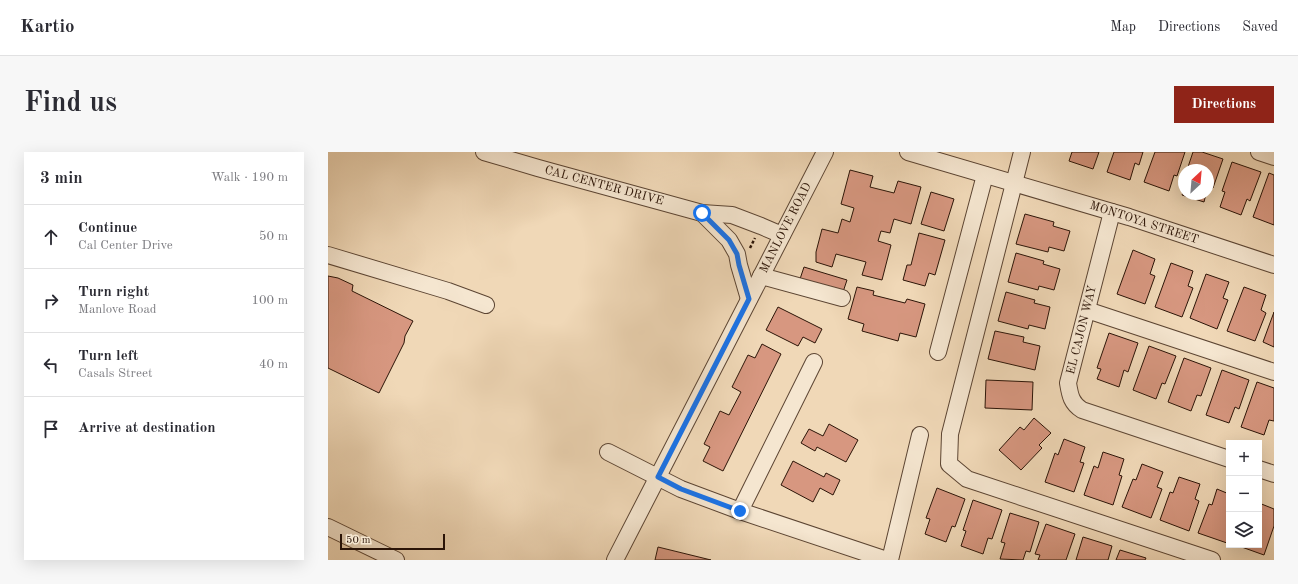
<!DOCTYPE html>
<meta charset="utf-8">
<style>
:root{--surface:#fff;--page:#f7f7f7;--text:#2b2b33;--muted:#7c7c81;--line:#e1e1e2;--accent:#8f2418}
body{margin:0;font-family:"Old Standard TT",serif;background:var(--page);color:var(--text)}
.controls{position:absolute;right:12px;bottom:12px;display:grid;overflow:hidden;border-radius:0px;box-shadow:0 4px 16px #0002}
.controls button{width:36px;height:36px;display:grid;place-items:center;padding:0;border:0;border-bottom:1px solid var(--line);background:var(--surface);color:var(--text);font:20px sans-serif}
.compass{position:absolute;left:850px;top:12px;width:36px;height:36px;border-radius:50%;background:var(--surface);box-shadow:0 4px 16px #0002;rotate:26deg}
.scale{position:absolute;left:12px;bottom:10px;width:105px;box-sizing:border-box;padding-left:4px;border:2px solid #2b1407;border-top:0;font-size:11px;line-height:14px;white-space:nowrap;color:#2b1407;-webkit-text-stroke:3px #f5e6d0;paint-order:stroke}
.stop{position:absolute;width:12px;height:12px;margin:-9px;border:3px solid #1a73e8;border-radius:50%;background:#fff}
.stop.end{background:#1a73e8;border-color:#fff;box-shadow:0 1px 4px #0008}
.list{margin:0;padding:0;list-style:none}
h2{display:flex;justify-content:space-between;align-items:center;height:52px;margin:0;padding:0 16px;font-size:17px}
h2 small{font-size:13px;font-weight:400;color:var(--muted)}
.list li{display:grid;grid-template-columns:26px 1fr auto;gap:12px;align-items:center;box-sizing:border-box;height:64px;padding:0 16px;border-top:1px solid var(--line)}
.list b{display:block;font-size:15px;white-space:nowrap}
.list p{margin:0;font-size:13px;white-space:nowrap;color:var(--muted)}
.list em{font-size:13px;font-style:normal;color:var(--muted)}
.icon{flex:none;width:22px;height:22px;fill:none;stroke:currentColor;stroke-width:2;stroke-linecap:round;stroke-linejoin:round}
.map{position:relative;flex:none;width:946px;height:408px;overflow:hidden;border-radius:0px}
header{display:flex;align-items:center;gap:24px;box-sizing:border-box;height:56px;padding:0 20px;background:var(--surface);border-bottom:1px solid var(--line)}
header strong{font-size:19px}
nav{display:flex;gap:22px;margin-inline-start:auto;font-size:14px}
.intro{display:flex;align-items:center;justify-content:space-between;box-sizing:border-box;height:96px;padding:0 24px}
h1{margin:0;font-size:28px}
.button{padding:10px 18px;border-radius:0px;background:var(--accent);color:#fff;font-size:14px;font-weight:700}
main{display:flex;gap:24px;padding:0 24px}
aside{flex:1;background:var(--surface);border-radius:0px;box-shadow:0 4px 16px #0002}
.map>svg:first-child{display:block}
.building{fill:#d79780;stroke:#2b1407}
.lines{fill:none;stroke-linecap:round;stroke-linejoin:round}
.minor-casing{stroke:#5c4533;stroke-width:18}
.path{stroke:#2b1407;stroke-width:2.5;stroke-dasharray:3 2;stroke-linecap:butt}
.minor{stroke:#f5e6d0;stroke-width:16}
.route{stroke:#1a73e8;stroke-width:5}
.labels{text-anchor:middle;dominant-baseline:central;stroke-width:3;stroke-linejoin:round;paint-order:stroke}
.street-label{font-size:12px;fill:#2b1407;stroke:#f5e6d0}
</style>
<header>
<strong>Kartio</strong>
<nav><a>Map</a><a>Directions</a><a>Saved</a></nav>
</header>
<div class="intro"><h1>Find us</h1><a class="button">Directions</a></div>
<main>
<aside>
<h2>3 min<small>Walk · 190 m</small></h2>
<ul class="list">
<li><svg class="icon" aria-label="ahead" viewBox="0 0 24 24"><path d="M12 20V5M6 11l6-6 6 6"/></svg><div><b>Continue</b><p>Cal Center Drive</p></div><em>50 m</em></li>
<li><svg class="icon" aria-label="right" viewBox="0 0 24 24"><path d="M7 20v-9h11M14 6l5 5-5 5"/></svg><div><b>Turn right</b><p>Manlove Road</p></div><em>100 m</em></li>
<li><svg class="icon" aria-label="left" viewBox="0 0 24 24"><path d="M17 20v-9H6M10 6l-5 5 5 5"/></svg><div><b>Turn left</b><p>Casals Street</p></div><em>40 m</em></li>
<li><svg class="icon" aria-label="arrive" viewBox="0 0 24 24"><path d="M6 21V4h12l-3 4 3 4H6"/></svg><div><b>Arrive at destination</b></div></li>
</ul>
</aside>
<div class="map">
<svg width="946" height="408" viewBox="0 0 946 408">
<rect width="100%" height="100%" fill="#f0d8b7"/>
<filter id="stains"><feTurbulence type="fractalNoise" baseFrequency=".005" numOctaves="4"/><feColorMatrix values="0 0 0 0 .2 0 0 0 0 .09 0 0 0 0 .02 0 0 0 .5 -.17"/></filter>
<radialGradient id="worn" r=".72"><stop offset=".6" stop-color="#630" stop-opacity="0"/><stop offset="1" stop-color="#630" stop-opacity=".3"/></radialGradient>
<!-- building -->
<g class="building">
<polygon points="744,0 771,0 765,17 741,9"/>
<polygon points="786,0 815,0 811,13 807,11 802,28 779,20"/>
<polygon points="827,0 857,0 849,24 846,23 841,39 816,30"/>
<polygon points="865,0 874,0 895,7 885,36 881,35 880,37 880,18 859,18"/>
<polygon points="904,10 933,20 922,49 919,47 913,63 892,55 897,40 894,39"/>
<polygon points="522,18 545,24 542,35 566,41 570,29 593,35 583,72 566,67 562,81 553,79 550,89 563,93 554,128 534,123 538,110 508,102 504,115 488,110 488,100 494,77 510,81 514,67 522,70 526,56 513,52"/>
<polygon points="941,21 946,23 946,73 925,65"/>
<polygon points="856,38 856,42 878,42 876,50 854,43"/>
<polygon points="603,40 626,47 616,79 593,72"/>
<polygon points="697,62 726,70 725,74 742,79 736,99 721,95 720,100 688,92"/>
<polygon points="591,81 617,88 607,123 601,121 597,134 575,128 579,113 583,113"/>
<polygon points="805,98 827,107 822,122 827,124 817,152 789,142"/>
<polygon points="688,101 716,109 715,112 732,117 726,138 711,134 710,138 680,130"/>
<polygon points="843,111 865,119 860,134 865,136 854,165 827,155"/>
<polygon points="476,115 519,128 515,140 472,127"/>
<polygon points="878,122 901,130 895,146 900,148 889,177 862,166"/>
<polygon points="0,124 10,126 25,133 24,139 85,169 77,184 76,191 51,241 0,216"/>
<polygon points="529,135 546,139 545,143 577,151 579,147 597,152 588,185 572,181 570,189 534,179 536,172 520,167"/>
<polygon points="916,135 938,143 933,158 938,161 927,189 899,179"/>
<polygon points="678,140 707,148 706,151 722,155 717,177 701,173 700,177 670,169"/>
<polygon points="450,155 494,177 487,191 475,185 470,194 438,178"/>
<polygon points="946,160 946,195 935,190"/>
<polygon points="667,179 696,185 695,190 712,194 707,218 660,207"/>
<polygon points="781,181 810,191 800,220 796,218 791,235 769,227 773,217 769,216"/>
<polygon points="434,192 453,202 395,319 375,309 382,295 376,292 392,259 401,263 413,240 404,235 420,203 427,206"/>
<polygon points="821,194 848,204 837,232 834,231 828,247 805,238"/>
<polygon points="856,206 883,216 873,244 869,243 863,259 840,250"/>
<polygon points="894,218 921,228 911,257 907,255 901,271 878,263"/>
<polygon points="658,228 705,230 704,258 657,256"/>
<polygon points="929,230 946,236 946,269 941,268 936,283 913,275"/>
<polygon points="706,266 723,281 711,293 714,296 693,318 671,298 692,275 696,278"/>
<polygon points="501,272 530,288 518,310 489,295 487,299 473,291 481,277 495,284"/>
<polygon points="736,287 757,295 752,310 756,311 746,340 717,330 727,301 730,303"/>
<polygon points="775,300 796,307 791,323 794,324 785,353 756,343 766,314 770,316"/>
<polygon points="465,309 496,325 498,321 512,328 505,343 492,336 485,350 453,333"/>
<polygon points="814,312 835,320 829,335 834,337 823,366 794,355 805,327 808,328"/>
<polygon points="851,325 872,332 867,347 871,349 861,379 832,368 842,340 845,341"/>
<polygon points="609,336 637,347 627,375 624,374 618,390 597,382 602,367 598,366"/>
<polygon points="889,337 901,342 901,385 899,391 870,381 881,352 884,353"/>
<polygon points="645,348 674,358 664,387 660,386 655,402 633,394 638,379 635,378"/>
<polygon points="931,351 946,357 946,374 936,403 908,393 931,393"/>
<polygon points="682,361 711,370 702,400 698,399 695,408 672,407 677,391 673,390"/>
<polygon points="718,372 747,382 738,408 710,408 712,403 707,402"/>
<polygon points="755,385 784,394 780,408 748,408"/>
<polygon points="330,395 383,408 327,408"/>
<polygon points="792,398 818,406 817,408 788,408"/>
</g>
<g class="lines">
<defs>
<g id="minor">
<polyline points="156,0 210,16 374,61 404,63 433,74 454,83"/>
<polyline points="580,0 801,65 946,113"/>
<polyline points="694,0 622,282 621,312 639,327 884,408"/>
<polyline points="931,0 946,5"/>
<path d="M784,60L740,231C742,243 743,251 754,258L901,307"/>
<polyline points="374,61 401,88 409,102 411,113 421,147"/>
<polyline points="0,103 120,139 158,153"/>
<polyline points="433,124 514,146"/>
<polyline points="759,158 946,220"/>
<polyline points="610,200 657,23"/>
<polyline points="280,300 353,337 412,359 559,408"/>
<polyline points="931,317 946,322"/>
<polyline points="412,359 486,210"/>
<polyline points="0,375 68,408"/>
<polyline points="287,408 497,0"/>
<polyline points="562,408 592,283"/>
</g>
</defs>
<!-- minor casing -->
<use href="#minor" class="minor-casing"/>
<!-- path -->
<polyline class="path" points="422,96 427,86"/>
<!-- minor -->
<use href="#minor" class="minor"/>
</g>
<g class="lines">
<!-- route -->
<polyline class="route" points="374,61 401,88 409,102 411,113 421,147 330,325 353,337 412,359"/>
</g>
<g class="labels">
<!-- street labels -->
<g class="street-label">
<text transform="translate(276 34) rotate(15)">CAL CENTER DRIVE</text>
<text transform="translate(816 71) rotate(18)">MONTOYA STREET</text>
<text transform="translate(458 76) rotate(-63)">MANLOVE ROAD</text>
<text transform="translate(754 178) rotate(-76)">EL CAJON WAY</text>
</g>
</g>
<rect width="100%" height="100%" filter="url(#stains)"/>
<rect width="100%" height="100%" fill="url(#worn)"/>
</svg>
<div class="controls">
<button>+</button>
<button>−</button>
<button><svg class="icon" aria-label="layers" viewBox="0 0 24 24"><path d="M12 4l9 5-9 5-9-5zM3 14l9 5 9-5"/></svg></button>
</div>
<svg class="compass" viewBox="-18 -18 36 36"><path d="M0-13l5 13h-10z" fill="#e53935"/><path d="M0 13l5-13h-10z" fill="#7c7c81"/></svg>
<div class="scale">50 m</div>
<div class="stop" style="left:374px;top:61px"></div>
<div class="stop end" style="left:412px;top:359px"></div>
</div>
</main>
